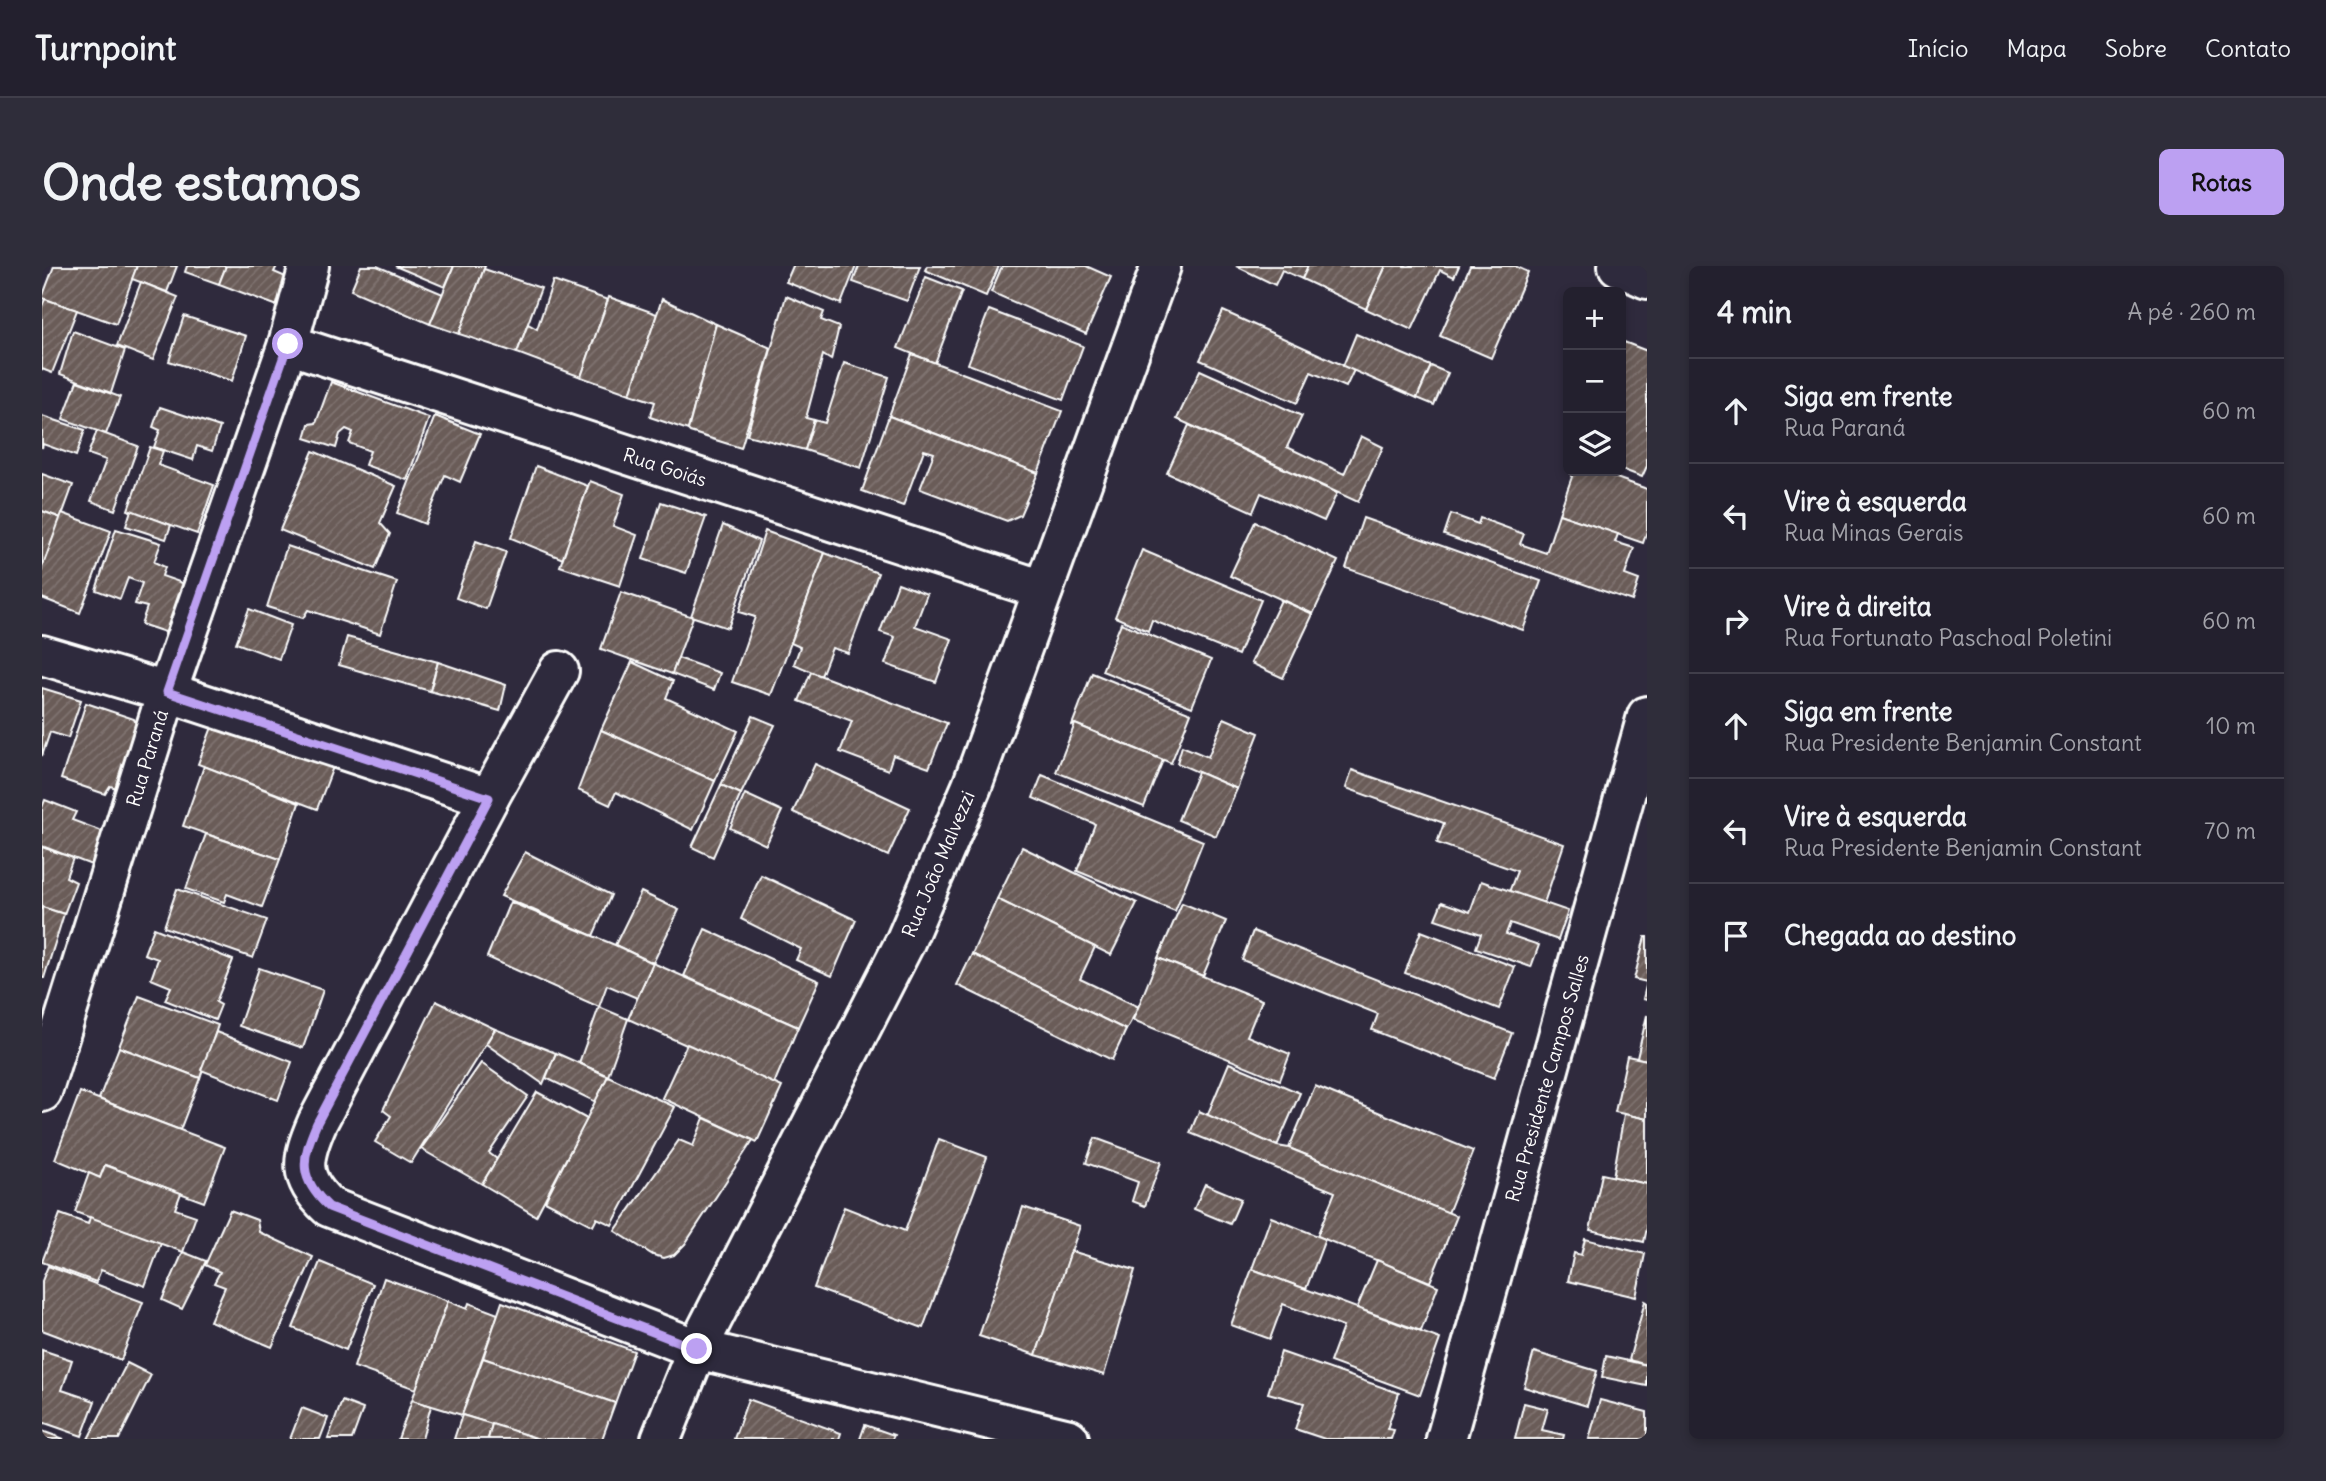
<!DOCTYPE html>
<html lang="pt">
<meta charset="utf-8">
<style>
:root{--surface:#23202e;--page:#2f2d3a;--text:#f1f3f6;--muted:#a3a3aa;--line:#403e4a;--accent:#bca0f2}
body{margin:0;font-family:Delius,sans-serif;background:var(--page);color:var(--text)}
.controls{position:absolute;right:21px;top:21px;display:grid;overflow:hidden;border-radius:10px;box-shadow:0 4px 10px #0003}
.controls button{width:63px;height:63px;display:grid;place-items:center;padding:0;border:0;border-bottom:2px solid var(--line);background:var(--surface);color:var(--text);font:35px sans-serif}
.stop{position:absolute;width:21px;height:21px;margin:-16px;border:5px solid #bca0f2;border-radius:50%;background:#fff}
.stop.end{background:#bca0f2;border-color:#fff;box-shadow:0 2px 7px #0008}
.list{margin:0;padding:0;list-style:none}
h2{display:flex;justify-content:space-between;align-items:center;height:91px;margin:0;padding:0 28px;font-size:30px}
h2 small{font-size:23px;font-weight:400;color:var(--muted)}
.list li{display:grid;grid-template-columns:46px 1fr auto;gap:21px;align-items:center;box-sizing:border-box;height:105px;padding:0 28px;border-top:2px solid var(--line)}
.list b{display:block;font-size:26px;white-space:nowrap}
.list p{margin:0;font-size:23px;white-space:nowrap;color:var(--muted)}
.list em{font-size:23px;font-style:normal;color:var(--muted)}
.icon{flex:none;width:38px;height:38px;fill:none;stroke:currentColor;stroke-width:2;stroke-linecap:round;stroke-linejoin:round}
.map{position:relative;flex:none;width:1605px;height:1173px;overflow:hidden;border-radius:10px}
header{display:flex;align-items:center;gap:42px;box-sizing:border-box;height:98px;padding:0 35px;background:var(--surface);border-bottom:2px solid var(--line)}
header strong{font-size:33px}
nav{display:flex;gap:38px;margin-inline-start:auto;font-size:24px}
.intro{display:flex;align-items:center;justify-content:space-between;box-sizing:border-box;height:168px;padding:0 42px}
h1{margin:0;font-size:49px}
.button{padding:18px 32px;border-radius:10px;background:var(--accent);color:#111;font-size:24px;font-weight:700}
main{display:flex;gap:42px;padding:0 42px}
aside{flex:1;background:var(--surface);border-radius:10px;box-shadow:0 4px 10px #0003}
.map>svg:first-child{display:block}
.building{fill:url(#building-hatch);stroke:#fff;stroke-width:2}
.lines{fill:none;stroke-linecap:round;stroke-linejoin:round}
.minor-casing{stroke:#fff;stroke-width:44}
.minor{stroke:#2f2a3d;stroke-width:38}
.route{stroke:#bca0f2;stroke-width:9}
.labels{text-anchor:middle;dominant-baseline:central;stroke-width:5;stroke-linejoin:round;paint-order:stroke}
.street-label{font-size:19px;fill:#fff;stroke:#2f2a3d}
</style>
<header>
<strong>Turnpoint</strong>
<nav><a>Início</a><a>Mapa</a><a>Sobre</a><a>Contato</a></nav>
</header>
<div class="intro"><h1>Onde estamos</h1><a class="button">Rotas</a></div>
<main>
<div class="map">
<svg width="1605" height="1173" viewBox="0 0 1605 1173">
<defs>
<pattern id="building-hatch" width="6" height="6" patternUnits="userSpaceOnUse" patternTransform="scale(1.75)"><rect width="6" height="6" fill="#6a5c58"/><path d="M-1 1l2-2M0 6l6-6M5 7l2-2" fill="none" stroke="#807471"/></pattern>
</defs>
<rect width="100%" height="100%" fill="#2f2a3d"/>
<filter id="ink" filterUnits="userSpaceOnUse"><feTurbulence type="fractalNoise" baseFrequency=".0143" numOctaves="2"/><feDisplacementMap in="SourceGraphic" scale="14" xChannelSelector="R" yChannelSelector="G"/><feConvolveMatrix kernelMatrix="1 2 1 2 8 2 1 2 1" color-interpolation-filters="sRGB"/></filter>
<g filter="url(#ink)">
<!-- building -->
<g class="building">
<polygon points="12,0 95,0 74,58 0,32"/>
<polygon points="95,0 135,0 125,26 90,13"/>
<polygon points="145,0 184,0 177,18 143,6"/>
<polygon points="184,0 235,0 232,6 253,15 241,42 177,18"/>
<polygon points="319,0 335,0 401,28 388,58 309,24"/>
<polygon points="353,0 412,0 403,21"/>
<polygon points="412,0 443,0 417,68 388,58"/>
<polygon points="751,0 814,0 799,38 744,16"/>
<polygon points="817,0 878,0 865,35 811,16"/>
<polygon points="885,0 957,0 944,30 883,4"/>
<polygon points="960,0 1044,0 1069,11 1044,68 949,26"/>
<polygon points="1194,0 1266,0 1260,13 1240,4 1233,19"/>
<polygon points="1266,0 1344,0 1324,43 1260,13"/>
<polygon points="1344,0 1417,0 1412,11 1398,4 1370,64 1324,43"/>
<polygon points="1428,0 1473,0 1486,6 1449,92 1398,70"/>
<polygon points="442,3 499,22 475,87 417,68"/>
<polygon points="884,11 920,25 893,97 856,82"/>
<polygon points="511,15 566,34 539,111 475,87 486,58 495,63"/>
<polygon points="99,16 136,31 111,94 75,80"/>
<polygon points="744,30 782,46 779,54 797,61 789,94 781,89 764,152 772,154 763,184 705,169"/>
<polygon points="567,31 615,48 588,128 539,111"/>
<polygon points="3,33 35,44 10,107 0,103 0,40"/>
<polygon points="620,33 674,58 646,164 608,151 613,136 588,128"/>
<polygon points="947,44 1041,80 1021,134 926,98"/>
<polygon points="1181,45 1312,104 1304,121 1269,106 1255,137 1158,94"/>
<polygon points="142,50 204,70 190,115 127,95"/>
<polygon points="674,58 729,82 699,182 648,166 646,164"/>
<polygon points="31,65 83,84 69,127 18,108"/>
<polygon points="1314,68 1389,100 1375,132 1301,100"/>
<polygon points="1582,76 1605,85 1605,200 1600,211 1579,203 1579,85"/>
<polygon points="870,88 1020,145 996,207 847,150"/>
<polygon points="802,97 847,111 819,202 763,184 772,154 783,157"/>
<polygon points="1389,100 1406,107 1392,139 1375,132"/>
<polygon points="1158,104 1260,150 1245,181 1302,208 1319,170 1341,181 1316,236 1135,153"/>
<polygon points="35,115 78,131 64,168 21,153"/>
<polygon points="289,116 387,152 365,214 323,199 328,185 307,177 311,166 304,163 298,168 294,182 263,172 267,158 274,157"/>
<polygon points="118,141 178,161 170,185 155,180 151,194 112,181 118,164 111,161"/>
<polygon points="0,150 43,164 34,190 1,178 0,182"/>
<polygon points="393,150 438,168 418,216 403,209 383,258 355,247"/>
<polygon points="847,150 996,207 978,249 965,255 878,223 892,187 882,184 861,240 820,225"/>
<polygon points="1147,159 1295,227 1282,255 1219,227 1211,246 1125,207"/>
<polygon points="55,165 96,180 73,244 49,235 64,194 46,188"/>
<polygon points="108,181 121,185 116,199 172,219 155,268 86,244"/>
<polygon points="271,185 354,220 338,257 348,268 333,303 238,264"/>
<polygon points="494,200 546,220 521,293 469,272"/>
<polygon points="1532,205 1555,205 1605,223 1605,265 1601,277 1517,248"/>
<polygon points="0,208 31,219 19,252 0,245"/>
<polygon points="548,215 582,228 571,260 595,269 578,320 518,300"/>
<polygon points="619,236 664,251 644,307 601,293"/>
<polygon points="89,244 129,259 124,273 84,260"/>
<polygon points="0,245 19,252 0,302"/>
<polygon points="20,247 69,265 38,347 0,332 0,302"/>
<polygon points="1409,248 1436,258 1438,252 1482,268 1478,278 1504,287 1517,248 1576,268 1573,276 1592,282 1583,309 1597,314 1590,335 1402,269"/>
<polygon points="1321,252 1499,315 1481,364 1304,302"/>
<polygon points="1213,256 1296,295 1271,348 1188,310"/>
<polygon points="681,259 717,275 686,362 649,350"/>
<polygon points="74,263 119,277 112,296 123,301 120,310 146,319 129,368 99,358 105,341 93,338 100,317 86,312 78,333 54,324"/>
<polygon points="723,265 783,287 729,429 690,416 713,351 697,346"/>
<polygon points="434,275 464,286 444,343 414,332"/>
<polygon points="245,280 355,316 338,368 266,344 261,352 225,341"/>
<polygon points="1100,284 1219,334 1196,389 1110,354 1106,365 1073,351"/>
<polygon points="783,287 836,307 806,387 790,382 779,410 752,398 758,381 749,377"/>
<polygon points="856,317 885,328 873,360 910,373 894,416 843,398 853,371 838,366"/>
<polygon points="579,326 651,351 630,408 559,383"/>
<polygon points="1239,334 1271,348 1241,412 1209,397"/>
<polygon points="207,343 249,359 237,393 194,377"/>
<polygon points="1079,357 1169,394 1150,441 1060,405"/>
<polygon points="305,371 396,396 388,425 297,399"/>
<polygon points="636,392 678,407 672,424 630,408"/>
<polygon points="396,396 464,419 458,445 388,425"/>
<polygon points="590,396 631,415 624,432 696,465 673,515 559,464"/>
<polygon points="769,406 905,457 887,502 851,489 846,504 798,486 810,455 757,435"/>
<polygon points="1050,407 1149,447 1129,497 1033,458 1030,459"/>
<polygon points="0,422 39,434 26,472 8,466 0,490"/>
<polygon points="44,437 92,453 96,464 78,523 68,520 63,528 19,513"/>
<polygon points="175,448 294,493 275,543 156,498"/>
<polygon points="711,450 733,459 699,528 679,519"/>
<polygon points="1182,452 1217,467 1195,523 1135,497 1140,480 1166,491"/>
<polygon points="1033,458 1121,494 1102,541 1014,506"/>
<polygon points="559,464 673,515 651,564 574,526 568,539 536,524"/>
<polygon points="773,498 868,542 846,590 751,546"/>
<polygon points="162,500 257,537 238,593 141,560"/>
<polygon points="1310,504 1522,578 1502,637 1467,626 1475,605 1395,577 1402,557 1304,522"/>
<polygon points="1156,506 1195,523 1174,570 1136,554"/>
<polygon points="1000,509 1161,575 1133,645 1035,605 1053,558 991,532"/>
<polygon points="679,519 699,528 671,591 650,581"/>
<polygon points="703,528 740,545 724,579 688,562"/>
<polygon points="3,534 34,546 30,554 65,567 52,600 0,580 0,542"/>
<polygon points="164,568 238,593 220,641 185,628 182,636 144,623"/>
<polygon points="0,581 31,592 24,611 34,616 22,648 0,641"/>
<polygon points="980,581 1095,637 1069,689 955,633"/>
<polygon points="483,586 569,629 551,670 459,630"/>
<polygon points="719,609 814,654 790,710 754,694 759,683 699,653"/>
<polygon points="1439,615 1526,645 1516,674 1468,657 1464,668 1497,679 1489,701 1434,682 1439,668 1393,653 1400,636 1428,646"/>
<polygon points="135,623 225,654 211,692 122,661"/>
<polygon points="599,626 637,644 611,697 573,679"/>
<polygon points="955,633 1053,681 1038,713 1097,741 1084,764 930,688"/>
<polygon points="468,636 573,679 611,697 595,732 565,719 557,741 445,691"/>
<polygon points="1140,637 1184,655 1161,710 1116,692"/>
<polygon points="0,641 22,648 2,712 0,712"/>
<polygon points="112,662 191,694 174,736 179,739 173,754 123,734 129,721 109,713 116,693 102,688"/>
<polygon points="663,663 777,715 756,761 642,710"/>
<polygon points="1211,665 1470,767 1452,812 1330,764 1336,748 1200,694"/>
<polygon points="1379,665 1473,701 1457,743 1363,707"/>
<polygon points="1603,671 1605,671 1605,734 1601,733 1605,716 1592,713"/>
<polygon points="930,688 1084,764 1070,794 915,719"/>
<polygon points="1116,692 1220,734 1205,770 1248,788 1238,814 1091,754"/>
<polygon points="611,697 756,761 732,818 586,753"/>
<polygon points="217,702 281,724 261,782 197,760"/>
<polygon points="97,730 176,759 158,812 77,781"/>
<polygon points="394,735 453,763 369,897 333,876 349,850 341,844"/>
<polygon points="557,741 586,753 566,810 537,797"/>
<polygon points="1605,749 1605,794 1595,792"/>
<polygon points="453,763 514,787 501,818 444,778"/>
<polygon points="174,766 250,796 236,834 159,804"/>
<polygon points="645,778 740,821 715,876 620,832"/>
<polygon points="77,781 158,812 138,864 57,833"/>
<polygon points="514,787 566,810 554,836 504,812"/>
<polygon points="1585,790 1605,794 1605,853 1573,846"/>
<polygon points="439,797 486,830 447,887 455,893 440,918 379,883"/>
<polygon points="1187,797 1258,827 1235,880 1165,850"/>
<polygon points="566,810 633,841 570,959 555,952 551,960 503,935"/>
<polygon points="1273,820 1431,885 1406,947 1247,882"/>
<polygon points="38,826 183,881 162,936 63,899 58,912 13,893"/>
<polygon points="495,826 545,853 494,950 440,918"/>
<polygon points="1157,845 1235,880 1247,882 1415,950 1388,1016 1275,970 1293,926 1148,867"/>
<polygon points="1582,848 1605,853 1605,918 1571,911"/>
<polygon points="662,852 711,874 643,978 632,989 622,992 611,989 573,965 637,874 651,880"/>
<polygon points="1053,872 1119,896 1103,940 1090,935 1096,916 1044,897"/>
<polygon points="897,873 945,891 881,1062 772,1022 802,941 863,965"/>
<polygon points="63,899 139,927 133,943 154,950 141,986 33,946 47,907 58,912"/>
<polygon points="1560,908 1605,918 1605,962 1602,976 1548,964"/>
<polygon points="1163,918 1199,933 1188,958 1152,943"/>
<polygon points="981,941 1038,960 994,1089 937,1070"/>
<polygon points="188,944 215,954 217,966 271,991 230,1081 168,1055 183,1021 172,1017 178,1006 163,999"/>
<polygon points="18,948 46,958 48,951 119,977 103,1020 59,1004 54,1016 0,996"/>
<polygon points="1229,951 1283,973 1264,1023 1210,1003"/>
<polygon points="1543,973 1603,988 1594,1031 1526,1015 1532,987 1539,989"/>
<polygon points="1029,985 1093,1004 1062,1109 994,1089"/>
<polygon points="141,986 164,995 140,1043 120,1034"/>
<polygon points="1335,994 1396,1020 1379,1065 1315,1042"/>
<polygon points="278,996 331,1018 304,1084 251,1062"/>
<polygon points="6,1000 101,1036 79,1094 0,1064 0,1015"/>
<polygon points="1210,1003 1398,1073 1378,1129 1288,1096 1301,1061 1241,1038 1228,1073 1189,1059"/>
<polygon points="342,1012 406,1035 374,1123 312,1101"/>
<polygon points="406,1035 425,1043 427,1037 456,1048 420,1149 370,1134"/>
<polygon points="1603,1035 1605,1036 1605,1099 1587,1094"/>
<polygon points="460,1036 592,1085 573,1137 441,1092"/>
<polygon points="0,1084 30,1094 20,1124 53,1135 40,1170 0,1156"/>
<polygon points="1239,1086 1357,1127 1345,1163 1352,1164 1349,1173 1283,1173 1253,1163 1262,1137 1226,1127"/>
<polygon points="1492,1086 1555,1105 1545,1140 1482,1121"/>
<polygon points="1564,1090 1605,1099 1605,1120 1560,1111"/>
<polygon points="441,1092 573,1137 560,1173 497,1173 420,1149"/>
<polygon points="85,1097 109,1109 77,1173 46,1173"/>
<polygon points="706,1133 799,1167 797,1173 692,1173"/>
<polygon points="370,1134 389,1140 380,1173 356,1173"/>
<polygon points="1558,1134 1605,1146 1605,1173 1547,1173"/>
<polygon points="300,1135 321,1143 310,1173 286,1173"/>
<polygon points="1482,1137 1506,1143 1500,1164 1522,1169 1521,1173 1473,1173"/>
<polygon points="260,1142 286,1152 278,1173 248,1173"/>
<polygon points="420,1149 450,1158 446,1173 412,1173"/>
<polygon points="450,1158 497,1173 446,1173"/>
<polygon points="823,1159 852,1169 850,1173 818,1173"/>
<polygon points="0,1165 22,1173 0,1173"/>
</g>
<g class="lines">
<defs>
<g id="minor">
<polyline points="1576,0 1605,13"/>
<polyline points="246,78 1001,324"/>
<polyline points="0,389 125,426 447,532"/>
<path d="M517,405L447,532L275,857C259,894 256,912 287,941L655,1083L1027,1173"/>
<polyline points="0,826 125,426 246,78 267,0"/>
<polyline points="619,1173 655,1083 863,676 930,520 1119,0"/>
<polyline points="1404,1173 1605,450"/>
</g>
</defs>
<!-- minor casing -->
<use href="#minor" class="minor-casing"/>
<!-- minor -->
<use href="#minor" class="minor"/>
</g>
</g>
<g class="lines" filter="url(#ink)">
<!-- route -->
<path class="route" d="M246,78L125,426L447,532L275,857C259,894 256,912 287,941L655,1083"/>
</g>
<g class="labels">
<!-- street labels -->
<g class="street-label">
<text transform="translate(623 201) rotate(18)">Rua Goiás</text>
<text transform="translate(105 492) rotate(-73)">Rua Paraná</text>
<text transform="translate(896 598) rotate(-67)">Rua João Malvezzi</text>
<text transform="translate(1505 812) rotate(-74)">Rua Presidente Campos Salles</text>
</g>
</g>
</svg>
<div class="controls">
<button>+</button>
<button>−</button>
<button><svg class="icon" aria-label="layers" viewBox="0 0 24 24"><path d="M12 4l9 5-9 5-9-5zM3 14l9 5 9-5"/></svg></button>
</div>
<div class="stop" style="left:246px;top:78px"></div>
<div class="stop end" style="left:655px;top:1083px"></div>
</div>
<aside>
<h2>4 min<small>A pé · 260 m</small></h2>
<ul class="list">
<li><svg class="icon" aria-label="ahead" viewBox="0 0 24 24"><path d="M12 20V5M6 11l6-6 6 6"/></svg><div><b>Siga em frente</b><p>Rua Paraná</p></div><em>60 m</em></li>
<li><svg class="icon" aria-label="left" viewBox="0 0 24 24"><path d="M17 20v-9H6M10 6l-5 5 5 5"/></svg><div><b>Vire à esquerda</b><p>Rua Minas Gerais</p></div><em>60 m</em></li>
<li><svg class="icon" aria-label="right" viewBox="0 0 24 24"><path d="M7 20v-9h11M14 6l5 5-5 5"/></svg><div><b>Vire à direita</b><p>Rua Fortunato Paschoal Poletini</p></div><em>60 m</em></li>
<li><svg class="icon" aria-label="ahead" viewBox="0 0 24 24"><path d="M12 20V5M6 11l6-6 6 6"/></svg><div><b>Siga em frente</b><p>Rua Presidente Benjamin Constant</p></div><em>10 m</em></li>
<li><svg class="icon" aria-label="left" viewBox="0 0 24 24"><path d="M17 20v-9H6M10 6l-5 5 5 5"/></svg><div><b>Vire à esquerda</b><p>Rua Presidente Benjamin Constant</p></div><em>70 m</em></li>
<li><svg class="icon" aria-label="arrive" viewBox="0 0 24 24"><path d="M6 21V4h12l-3 4 3 4H6"/></svg><div><b>Chegada ao destino</b></div></li>
</ul>
</aside>
</main>
